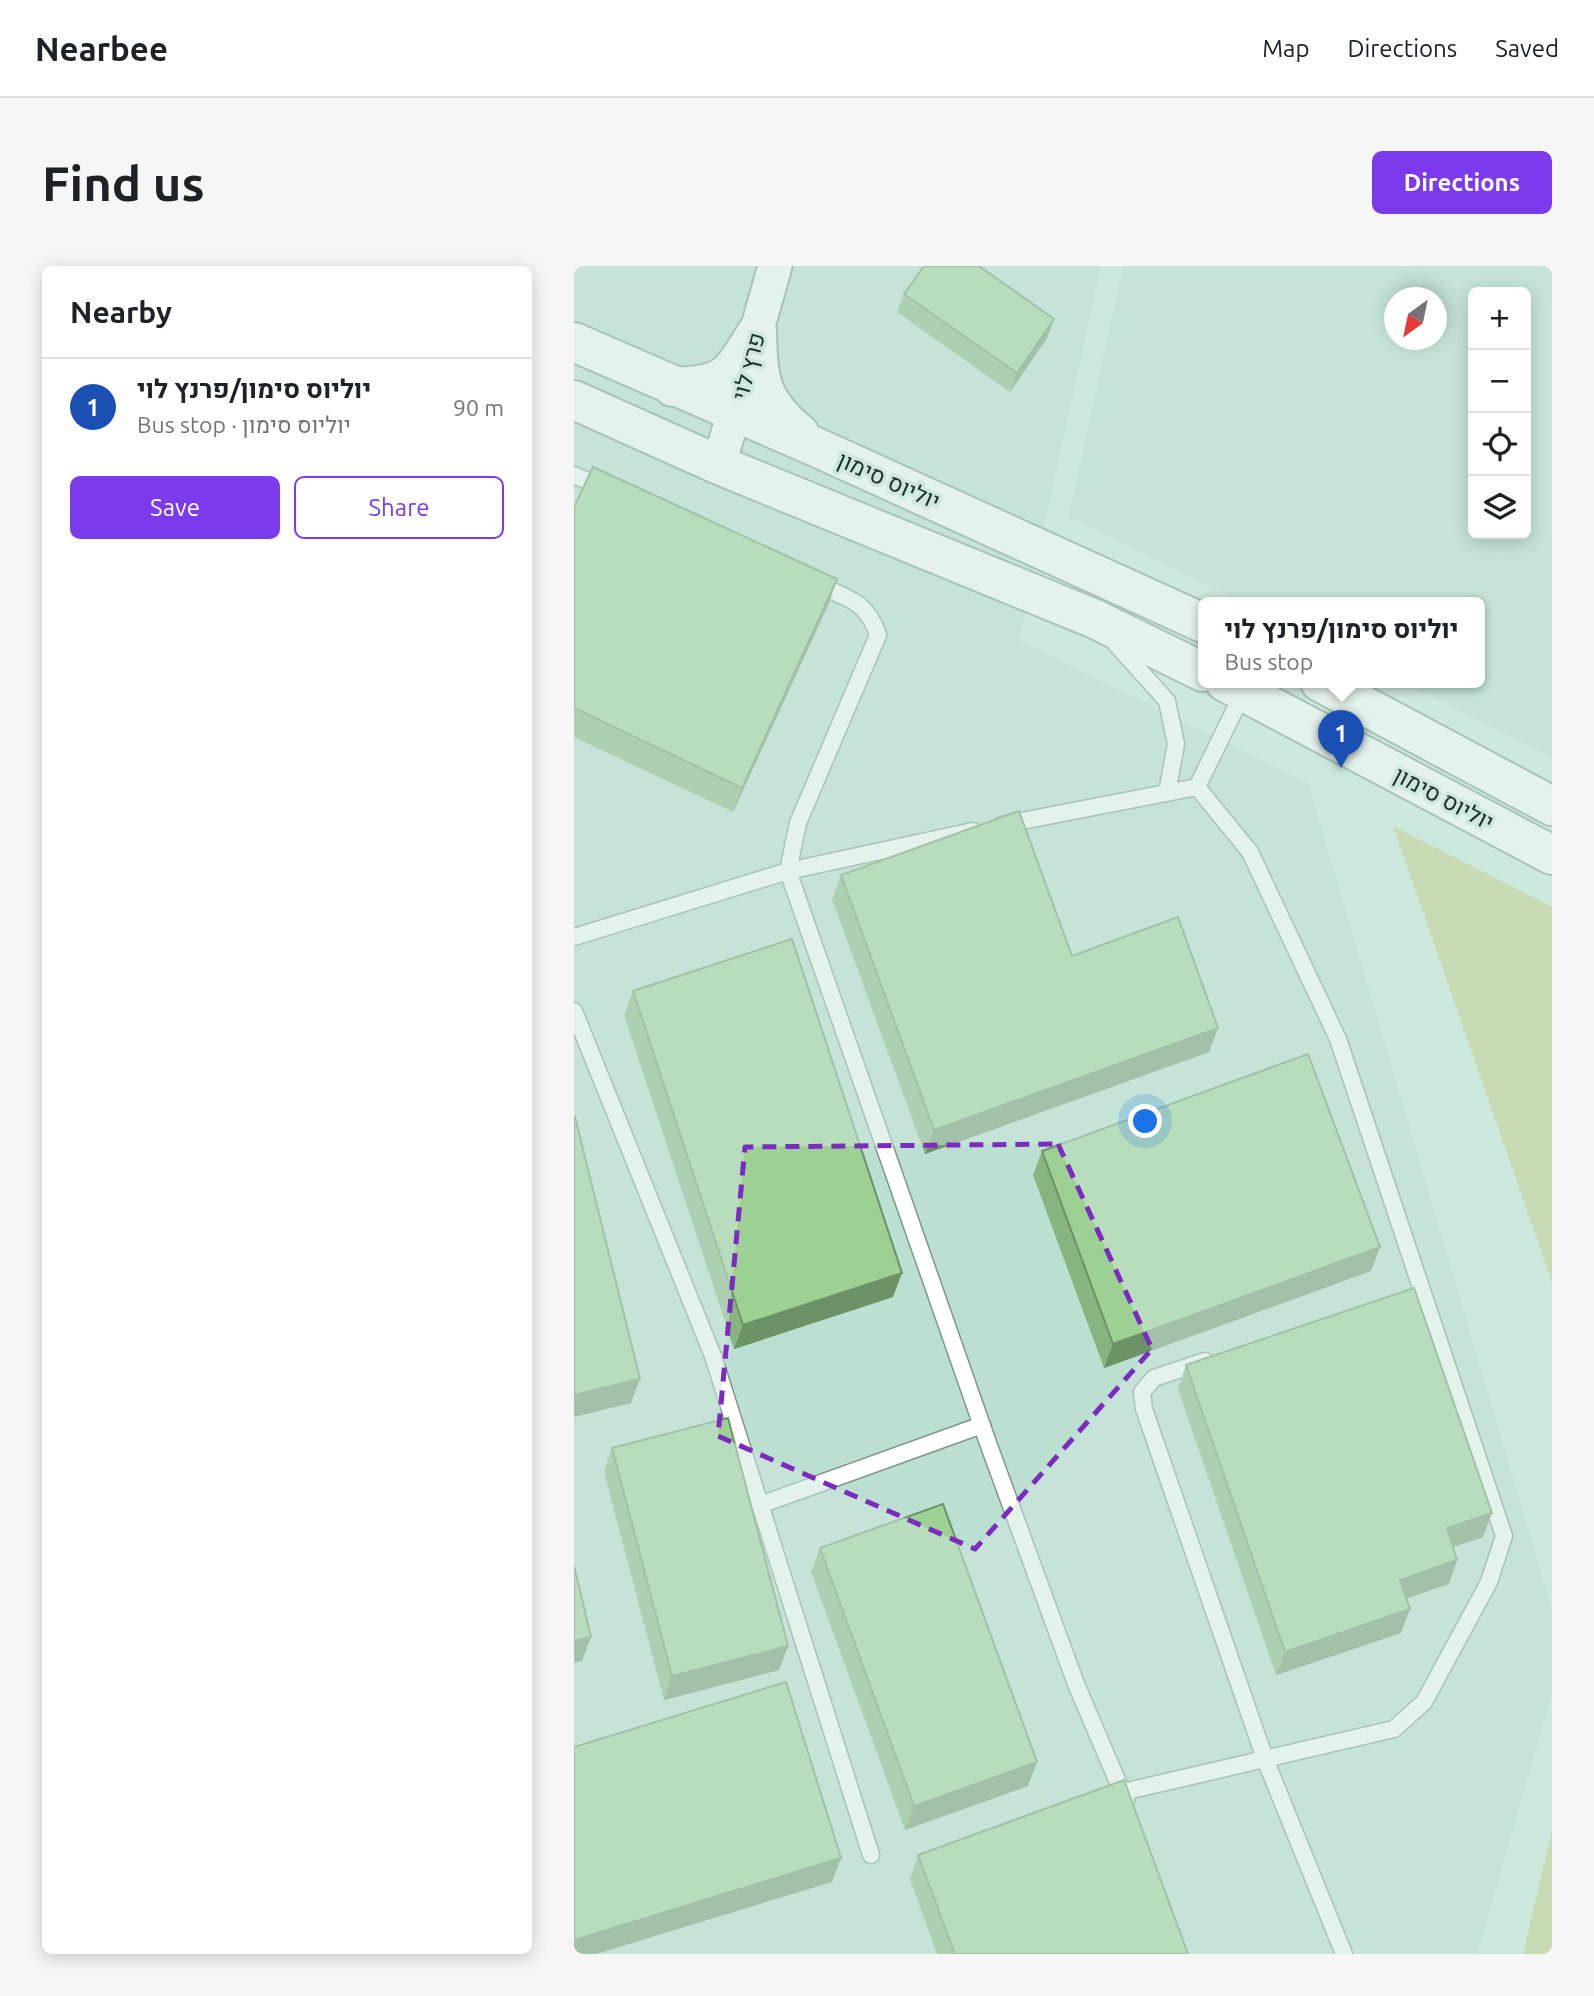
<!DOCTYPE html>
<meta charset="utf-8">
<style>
:root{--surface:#fff;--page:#f6f6f6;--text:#202124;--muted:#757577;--line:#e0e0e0;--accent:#7c3aed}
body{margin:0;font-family:Ubuntu,Heebo,sans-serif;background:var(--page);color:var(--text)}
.controls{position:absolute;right:21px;top:21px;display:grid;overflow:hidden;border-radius:10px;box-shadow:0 4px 18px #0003}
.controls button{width:63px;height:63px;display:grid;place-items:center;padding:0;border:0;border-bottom:2px solid var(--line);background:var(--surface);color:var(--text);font:35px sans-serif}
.compass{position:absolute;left:810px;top:21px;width:63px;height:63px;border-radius:50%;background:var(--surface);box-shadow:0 4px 18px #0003;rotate:213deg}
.you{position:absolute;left:572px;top:856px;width:24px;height:24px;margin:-18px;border:5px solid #fff;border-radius:50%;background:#1a73e8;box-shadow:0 0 0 10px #1a73e833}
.badge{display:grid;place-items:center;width:46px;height:46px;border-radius:50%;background:var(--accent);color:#fff;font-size:23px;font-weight:700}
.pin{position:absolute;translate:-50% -58px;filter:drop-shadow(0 2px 4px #0008)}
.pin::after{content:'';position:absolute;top:37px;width:24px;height:21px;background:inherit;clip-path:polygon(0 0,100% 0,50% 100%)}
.popup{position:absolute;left:624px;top:331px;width:287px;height:91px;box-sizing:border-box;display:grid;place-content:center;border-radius:10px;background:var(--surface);filter:drop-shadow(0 2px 5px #0005);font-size:23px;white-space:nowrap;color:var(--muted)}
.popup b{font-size:26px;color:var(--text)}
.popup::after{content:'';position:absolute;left:50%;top:100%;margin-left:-14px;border:14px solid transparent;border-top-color:var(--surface)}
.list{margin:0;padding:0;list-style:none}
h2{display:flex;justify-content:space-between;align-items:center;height:91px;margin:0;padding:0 28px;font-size:30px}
h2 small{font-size:23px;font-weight:400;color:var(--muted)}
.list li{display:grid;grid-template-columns:46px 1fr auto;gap:21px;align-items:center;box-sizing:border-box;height:98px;padding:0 28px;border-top:2px solid var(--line)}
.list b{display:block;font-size:26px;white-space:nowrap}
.list p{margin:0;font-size:23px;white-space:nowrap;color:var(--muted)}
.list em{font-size:23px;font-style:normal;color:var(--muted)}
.actions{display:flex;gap:14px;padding:21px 28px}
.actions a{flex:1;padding:16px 0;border:2px solid var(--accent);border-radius:10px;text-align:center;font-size:24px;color:var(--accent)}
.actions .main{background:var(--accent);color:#fff}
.icon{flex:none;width:38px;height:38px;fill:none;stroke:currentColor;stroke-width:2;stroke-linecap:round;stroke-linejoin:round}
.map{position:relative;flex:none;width:978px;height:1688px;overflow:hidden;border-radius:10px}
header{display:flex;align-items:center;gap:42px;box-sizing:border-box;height:98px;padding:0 35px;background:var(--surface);border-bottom:2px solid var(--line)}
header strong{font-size:33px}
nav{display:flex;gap:38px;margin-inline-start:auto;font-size:24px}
.intro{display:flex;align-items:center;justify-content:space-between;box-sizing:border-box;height:168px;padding:0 42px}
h1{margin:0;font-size:49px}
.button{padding:18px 32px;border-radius:10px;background:var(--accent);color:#fff;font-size:24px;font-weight:700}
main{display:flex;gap:42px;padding:0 42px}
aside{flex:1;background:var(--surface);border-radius:10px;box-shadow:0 4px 18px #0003}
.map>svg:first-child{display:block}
.built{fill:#bbdfd0;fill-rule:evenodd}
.green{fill:#c1c982}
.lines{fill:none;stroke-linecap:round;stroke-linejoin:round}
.service-casing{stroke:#7d978c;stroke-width:19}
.minor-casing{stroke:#7d978c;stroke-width:37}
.tertiary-casing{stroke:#7d978c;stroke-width:42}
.service{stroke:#fff;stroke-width:16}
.minor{stroke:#fff;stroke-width:33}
.tertiary{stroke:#fff;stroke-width:38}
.wall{fill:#87b47f}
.shaded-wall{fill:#6e9268}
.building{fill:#9dd194;stroke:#6e9268;stroke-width:2}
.marked{fill:none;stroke:#7b2cbf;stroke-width:5;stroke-dasharray:14 9;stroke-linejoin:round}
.labels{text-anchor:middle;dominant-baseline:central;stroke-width:7;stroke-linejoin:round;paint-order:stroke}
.street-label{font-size:23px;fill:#232d29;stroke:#cde8dc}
</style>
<header>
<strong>Nearbee</strong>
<nav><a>Map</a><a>Directions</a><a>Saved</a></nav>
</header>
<div class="intro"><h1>Find us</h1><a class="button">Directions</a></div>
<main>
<aside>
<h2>Nearby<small></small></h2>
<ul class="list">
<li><span class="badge" style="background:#1a4fb4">1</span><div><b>יוליוס סימון/פרנץ לוי</b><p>Bus stop · יוליוס סימון</p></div><em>90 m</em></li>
</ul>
<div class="actions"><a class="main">Save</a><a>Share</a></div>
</aside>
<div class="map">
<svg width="978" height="1688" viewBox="0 0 978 1688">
<rect width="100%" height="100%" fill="#cde8dc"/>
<!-- built -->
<g class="built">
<polygon points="0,0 527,0 445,375 734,517 978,1344 978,1428 903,1688 0,1688"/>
<path d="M549,0H978V491L828,416H905V336H667L495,250ZM899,26H952V268H899ZM820,32H862V74H820Z"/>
</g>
<!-- green -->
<g class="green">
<polygon points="819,560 978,641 978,1016"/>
<polygon points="978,1565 978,1688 949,1688"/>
</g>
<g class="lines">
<defs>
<g id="service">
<polyline points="0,209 30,222"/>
<path d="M242,318C273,332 293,335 304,369L224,557L214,605L414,1177L502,1418L552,1535"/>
<polyline points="540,376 593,435 602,478 593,527"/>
<polyline points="427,559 623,521 670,425"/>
<polyline points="0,671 214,605 399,565"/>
<polyline points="0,745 139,1090 297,1589"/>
<polyline points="631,1095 580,1112 568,1126 570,1143 691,1493 770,1688"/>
<polyline points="186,1239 408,1159"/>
<polyline points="549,1526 820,1463 850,1436 915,1316 930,1270 764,773 676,586 623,521"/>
</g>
<polyline id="minor" points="145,199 201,0"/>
<g id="tertiary">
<path d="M183,66C184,115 187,136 226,168"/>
<polyline points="0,76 244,182 629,357"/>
<path d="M99,121C154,119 155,110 183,66"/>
<polyline points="0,134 145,199 521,353 629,406"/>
<polyline points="651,416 978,589"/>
<polyline points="746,416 978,540"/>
</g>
</defs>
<!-- service casing -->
<use href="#service" class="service-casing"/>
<!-- minor casing -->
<use href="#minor" class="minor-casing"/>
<!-- tertiary casing -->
<use href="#tertiary" class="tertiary-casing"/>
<!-- service -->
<use href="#service" class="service"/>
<!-- minor -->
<use href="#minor" class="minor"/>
<!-- tertiary -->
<use href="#tertiary" class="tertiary"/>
</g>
<!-- wall -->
<g class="wall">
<polygon points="330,28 480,53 473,72 436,126 323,46"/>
<polygon points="0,241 263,313 255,337 159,546 0,471"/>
<polygon points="267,609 498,690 635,786 351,888 258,633"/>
<polygon points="59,725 319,1031 160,1083 50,749"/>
<polygon points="468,885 806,981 797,1005 530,1102 459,909"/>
<polygon points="612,1099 909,1271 879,1281 875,1318 832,1332 827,1367 702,1409 604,1123"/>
<polygon points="38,1182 214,1380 205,1404 90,1434 30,1206"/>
<polygon points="246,1282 454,1520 331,1564 237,1306"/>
<polygon points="344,1589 614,1688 363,1688 336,1613"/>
</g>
<!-- shaded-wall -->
<g class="shaded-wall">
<polygon points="480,53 473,72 436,126 443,107"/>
<polygon points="263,313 255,337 159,546 168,522"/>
<polygon points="644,762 635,786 351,888 360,864"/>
<polygon points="806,981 797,1005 530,1102 539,1078"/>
<polygon points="328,1007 319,1031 160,1083 169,1059"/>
<polygon points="66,1113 57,1137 0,1151 0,1129"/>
<polygon points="918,1247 909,1271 864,1286 873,1262"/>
<polygon points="883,1294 875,1318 817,1338 826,1314"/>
<polygon points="836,1343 827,1367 702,1409 711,1386"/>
<polygon points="17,1371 8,1395 0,1397 0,1375"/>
<polygon points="214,1380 205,1404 90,1434 98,1410"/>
<polygon points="463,1496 454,1520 331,1564 340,1540"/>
<polygon points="267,1592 258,1616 22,1688 0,1688 0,1674"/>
</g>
<!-- building -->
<g class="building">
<polygon points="350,0 405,0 480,53 443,107 330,28"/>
<polygon points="19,201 263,313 168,522 0,442 0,241"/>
<polygon points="445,545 498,690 604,651 644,762 360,864 267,609"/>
<polygon points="218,673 328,1007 169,1059 59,725"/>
<polygon points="734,788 806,981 539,1078 468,885"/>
<polygon points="1,851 66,1113 0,1129 0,852"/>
<polygon points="840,1022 918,1247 873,1262 883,1294 826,1314 836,1343 711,1386 612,1099"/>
<polygon points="154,1152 214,1380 98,1410 38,1182"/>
<polygon points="369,1238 463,1496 340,1540 246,1282"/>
<polygon points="0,1300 17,1371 0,1375"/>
<polygon points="212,1416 267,1592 0,1674 0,1481"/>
<polygon points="550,1514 614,1688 381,1688 344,1589"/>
</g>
<!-- marked area -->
<path d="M0 0H978V1688H0ZM484,878L578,1083L401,1283L144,1170L171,881Z" fill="#cde8dc" fill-opacity=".55" fill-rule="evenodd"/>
<path class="marked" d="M484,878L578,1083L401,1283L144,1170L171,881Z"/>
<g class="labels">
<!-- street labels -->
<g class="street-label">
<text transform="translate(174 100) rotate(-75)">פרץ לוי</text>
<text transform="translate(315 214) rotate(24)">יוליוס סימון</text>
<text transform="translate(870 532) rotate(28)">יוליוס סימון</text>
</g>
</g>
</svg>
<div class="controls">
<button>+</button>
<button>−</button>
<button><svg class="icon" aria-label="locate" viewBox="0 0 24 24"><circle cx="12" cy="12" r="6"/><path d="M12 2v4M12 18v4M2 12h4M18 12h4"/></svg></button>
<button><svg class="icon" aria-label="layers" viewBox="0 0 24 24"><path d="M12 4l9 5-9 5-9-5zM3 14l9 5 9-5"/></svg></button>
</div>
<svg class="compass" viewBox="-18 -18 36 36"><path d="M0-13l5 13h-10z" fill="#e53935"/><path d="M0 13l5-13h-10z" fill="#757577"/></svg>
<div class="you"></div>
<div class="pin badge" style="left:767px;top:502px;background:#1a4fb4">1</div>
<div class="popup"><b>יוליוס סימון/פרנץ לוי</b>Bus stop</div>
</div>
</main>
